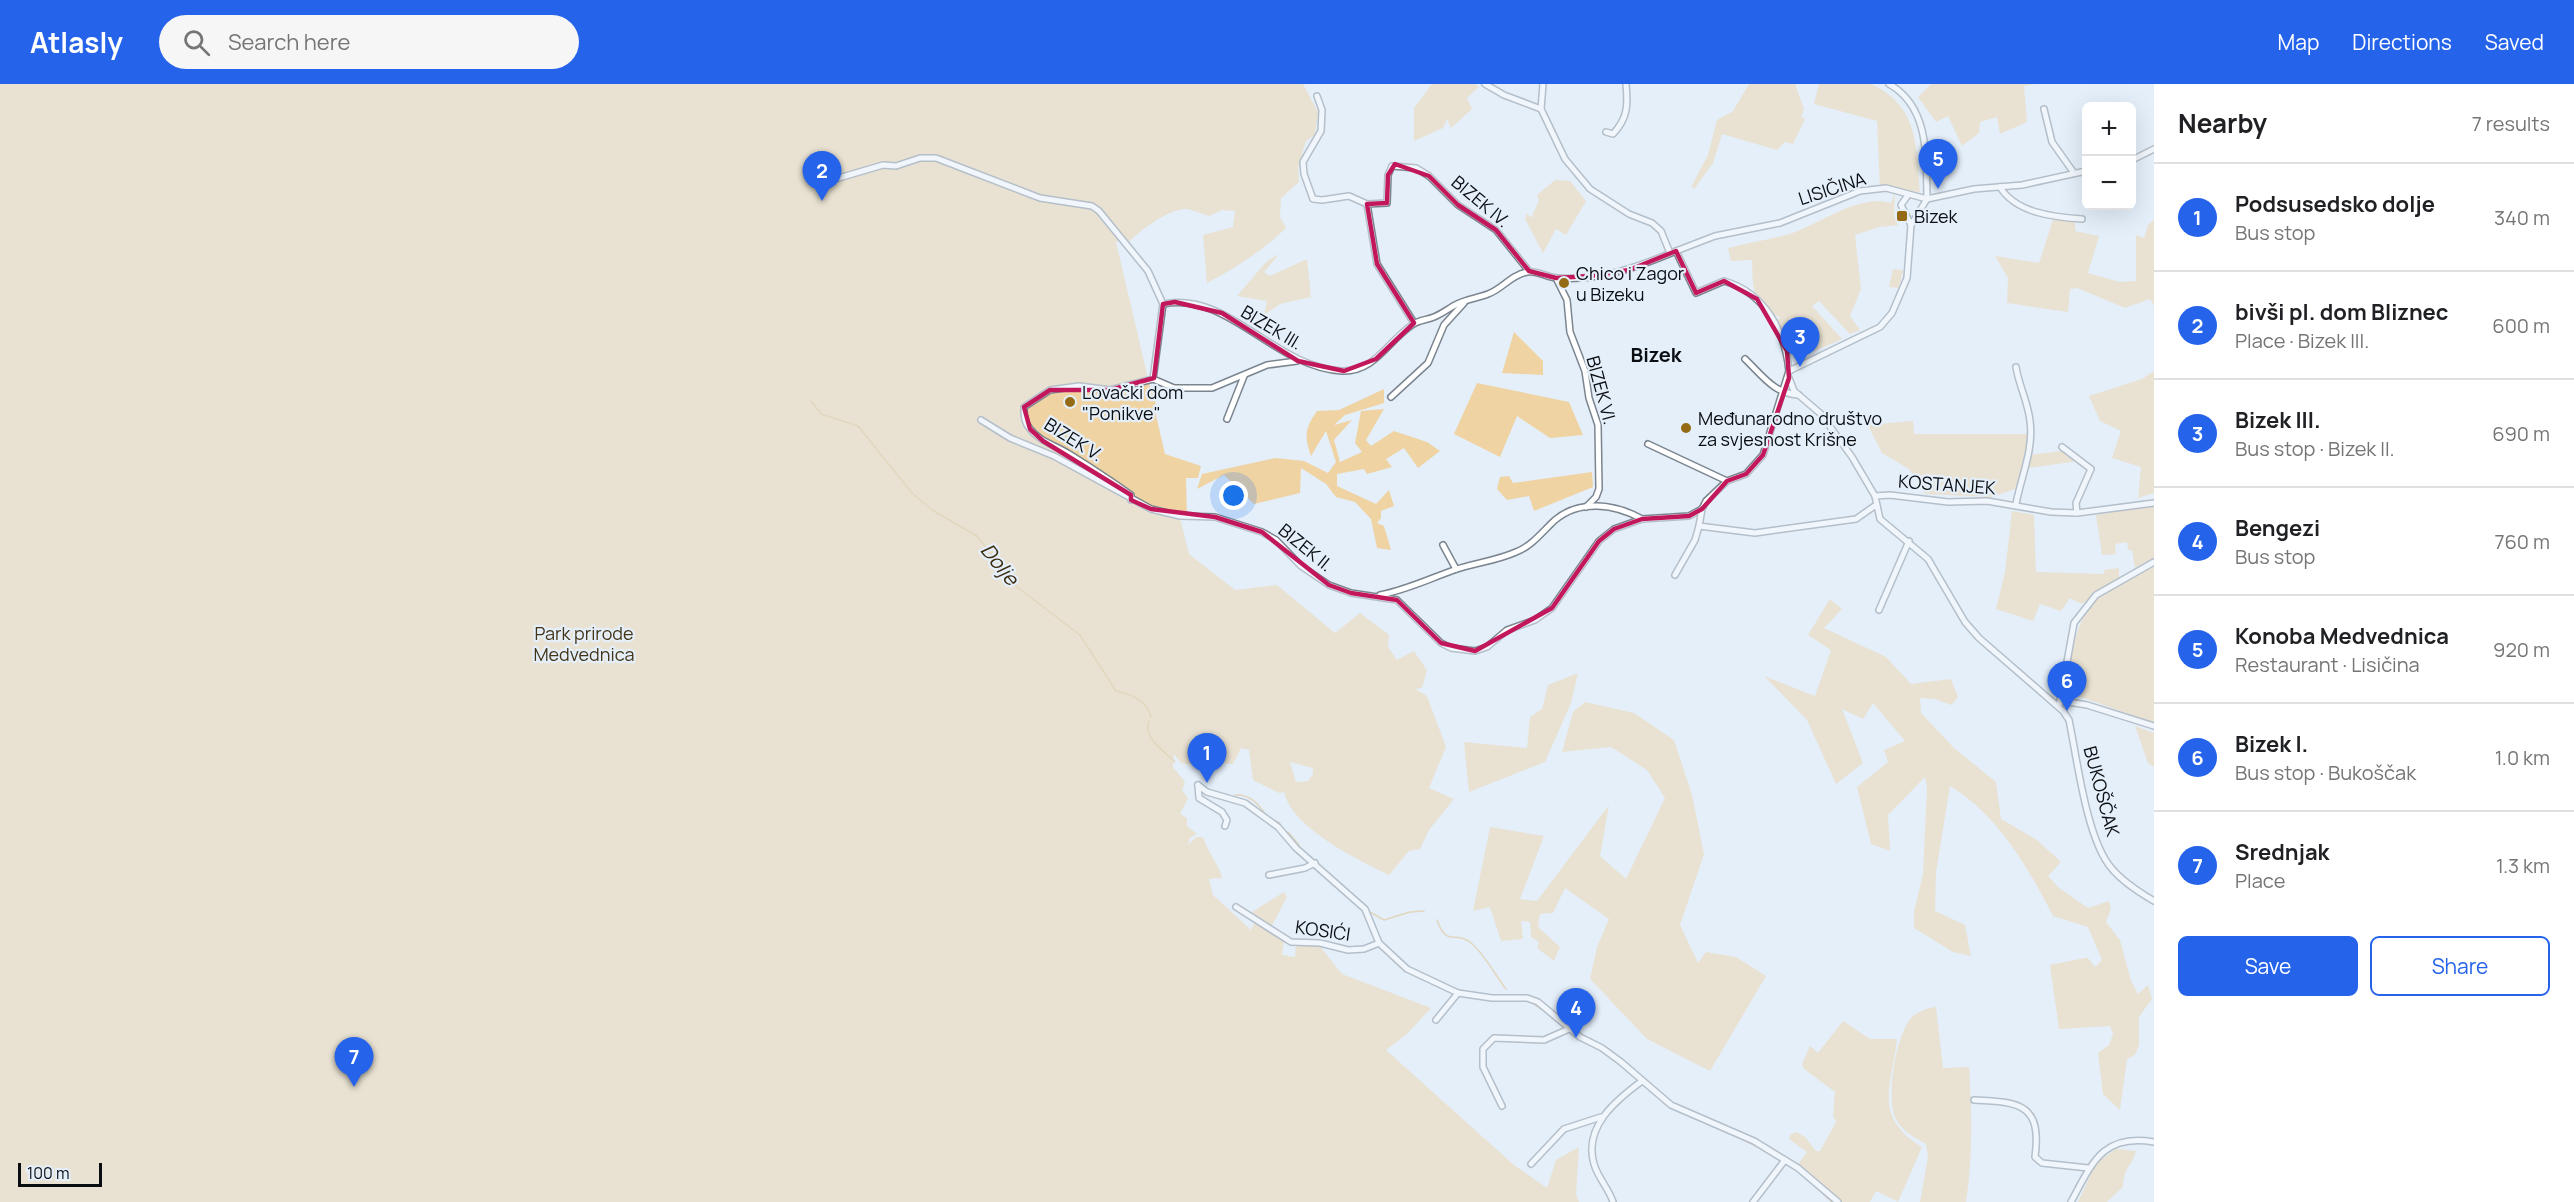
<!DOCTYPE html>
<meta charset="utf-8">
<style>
:root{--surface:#fff;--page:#f6f6f6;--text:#202124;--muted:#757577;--line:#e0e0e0;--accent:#2563eb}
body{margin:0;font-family:Manrope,sans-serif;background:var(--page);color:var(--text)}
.controls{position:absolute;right:18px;top:18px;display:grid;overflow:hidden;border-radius:9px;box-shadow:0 6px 24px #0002}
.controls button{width:54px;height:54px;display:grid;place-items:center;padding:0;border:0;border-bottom:2px solid var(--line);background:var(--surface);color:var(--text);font:30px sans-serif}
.scale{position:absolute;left:18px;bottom:15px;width:84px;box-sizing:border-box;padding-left:6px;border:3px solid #0a0d11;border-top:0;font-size:16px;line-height:21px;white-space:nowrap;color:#0a0d11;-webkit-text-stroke:4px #e4effa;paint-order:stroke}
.you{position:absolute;left:1234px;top:412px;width:21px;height:21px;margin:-15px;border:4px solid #fff;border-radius:50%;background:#1a73e8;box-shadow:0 0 0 9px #1a73e833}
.badge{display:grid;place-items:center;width:39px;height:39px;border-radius:50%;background:var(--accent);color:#fff;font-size:20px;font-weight:700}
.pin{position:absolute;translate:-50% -50px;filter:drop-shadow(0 2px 3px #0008)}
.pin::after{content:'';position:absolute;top:32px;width:21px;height:18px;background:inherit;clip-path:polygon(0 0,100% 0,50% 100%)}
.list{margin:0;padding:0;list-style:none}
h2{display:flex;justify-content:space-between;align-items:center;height:78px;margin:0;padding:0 24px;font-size:26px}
h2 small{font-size:20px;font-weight:400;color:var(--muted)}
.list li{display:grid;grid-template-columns:39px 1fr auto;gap:18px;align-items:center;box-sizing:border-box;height:108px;padding:0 24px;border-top:2px solid var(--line)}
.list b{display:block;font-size:22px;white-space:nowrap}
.list p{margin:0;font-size:20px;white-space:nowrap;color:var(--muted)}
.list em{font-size:20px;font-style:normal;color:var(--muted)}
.actions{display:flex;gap:12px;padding:18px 24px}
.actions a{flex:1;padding:14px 0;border:2px solid var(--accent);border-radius:9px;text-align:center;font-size:21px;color:var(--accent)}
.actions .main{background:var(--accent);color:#fff}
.icon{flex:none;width:33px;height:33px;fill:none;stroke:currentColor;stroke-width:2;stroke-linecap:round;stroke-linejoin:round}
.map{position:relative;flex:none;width:2154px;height:1118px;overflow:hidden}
header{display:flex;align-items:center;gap:36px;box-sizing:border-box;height:84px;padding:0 30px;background:var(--accent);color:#fff}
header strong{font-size:28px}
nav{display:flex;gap:33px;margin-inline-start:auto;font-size:21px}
.search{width:420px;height:54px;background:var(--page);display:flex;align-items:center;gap:15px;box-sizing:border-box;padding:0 21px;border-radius:33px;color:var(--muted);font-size:22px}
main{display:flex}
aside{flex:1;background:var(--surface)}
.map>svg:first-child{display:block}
.green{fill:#efd3a3;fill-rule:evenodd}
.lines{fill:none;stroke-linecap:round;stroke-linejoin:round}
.stream{stroke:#e0b977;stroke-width:1.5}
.minor-casing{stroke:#7b858f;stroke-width:8}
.minor{stroke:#fff;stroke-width:5}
.marked{fill:none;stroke:#c2185b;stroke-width:4.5;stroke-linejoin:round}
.poi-dot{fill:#946a14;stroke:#e4effa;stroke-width:2}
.labels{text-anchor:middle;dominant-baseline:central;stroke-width:4.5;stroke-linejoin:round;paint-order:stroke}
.street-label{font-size:18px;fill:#0a0d11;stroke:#e4effa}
.poi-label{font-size:18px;fill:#0a0d11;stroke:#e4effa;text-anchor:start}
.park-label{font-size:18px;fill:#443416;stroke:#e4effa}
.neighbourhood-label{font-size:20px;font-weight:bold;fill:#0a0d11;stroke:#e4effa}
.water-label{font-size:20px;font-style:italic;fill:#3c2b0e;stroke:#e4effa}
</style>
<header>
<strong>Atlasly</strong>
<div class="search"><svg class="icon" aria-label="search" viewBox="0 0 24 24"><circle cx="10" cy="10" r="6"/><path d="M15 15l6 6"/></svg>Search here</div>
<nav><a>Map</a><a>Directions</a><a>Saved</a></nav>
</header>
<main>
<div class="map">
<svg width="2154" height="1118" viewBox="0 0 2154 1118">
<rect width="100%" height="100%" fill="#e4effa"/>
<!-- green -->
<g class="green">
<path d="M0,0H1303L1318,28L1315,51L1306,57L1298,84L1299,98L1281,114L1280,133L1286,144C1261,168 1237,183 1207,199L1203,151L1233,143L1235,127L1222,126L1209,132C1202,130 1194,126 1186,125C1169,125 1140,146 1129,158L1125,153L1116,158L1151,307L1156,310L1155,327L1165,370L1201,382L1198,394H1186L1187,435L1180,434L1189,470L1235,506L1277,501L1335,549L1360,529L1389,551L1388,563L1397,576L1414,567L1427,586L1422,604L1415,605L1427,612L1446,663L1429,704L1454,715L1429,746L1420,765L1409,767L1389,791C1358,776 1292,744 1284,708L1279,709L1253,696L1249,666L1241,664L1233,680L1224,679L1217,686L1181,679L1174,670L1173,683L1185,698L1182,706L1188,714L1180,730L1187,734V742L1197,750L1190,754L1188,761L1196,753H1203C1207,767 1221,784 1222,794L1209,795L1213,811L1251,846L1255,837L1284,857L1282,871L1295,873L1296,860H1318L1342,890L1431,924L1407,950L1386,966L1514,1081L1547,1104L1556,1076L1579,1063L1576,1111L1579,1118H0ZM1290,678L1313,684V690L1308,697L1296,698Z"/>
<polygon points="1432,0 1475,0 1479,3 1467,14 1472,25 1451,44 1447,35 1443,44 1414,57 1414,24"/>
<polygon points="1749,0 1795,0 1804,25 1801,33 1805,35 1793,60 1785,58 1777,66 1722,50 1713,79 1695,104 1691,103 1708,71 1717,36 1733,27"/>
<path d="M1819,0C1830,0 1862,0 1871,0C1919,22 1916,62 1920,108L1880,106L1877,37L1814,20Z"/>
<polygon points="1931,0 2035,0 2024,2 2027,38 2000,50 1997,33 1980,38 1979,49 1962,62 1948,32 1936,38 1918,13"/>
<polygon points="1555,96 1570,97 1586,117 1566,151 1556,145 1543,169 1525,135 1527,129 1531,134 1539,117 1537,111"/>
<path d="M1895,109L1894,131L1898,141L1879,143L1855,151L1861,205L1850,232L1860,246L1850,250L1819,217L1812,222L1842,255L1815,267L1791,262L1775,235L1782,234C1751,222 1753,205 1752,176L1731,177L1728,164C1747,159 1767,156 1786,151C1818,142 1857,109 1891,119Z"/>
<polygon points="2053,136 2075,136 2075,147 2099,152 2088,189 2120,198 2136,197 2136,151 2144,154 2148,141 2154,136 2154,221 2150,215 2125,224 2077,204 2070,205 2068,228 2007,219 2008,194 1995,172 2039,179"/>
<polygon points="1279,170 1264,188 1270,192 1307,175 1311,213 1280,220 1264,231 1267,217 1237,212 1266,178"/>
<polygon points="1893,185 1903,186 1899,204 1889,203"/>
<polygon points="1514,248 1543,277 1543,291 1502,289"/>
<polygon points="2154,287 2154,409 2138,414 2141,383 2112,374 2121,347 2100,337 2089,312 2142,295"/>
<polygon points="1477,299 1569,318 1583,351 1550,354 1517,332 1500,373 1454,350"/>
<path d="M1384,305V319L1345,331L1334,341L1352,336L1334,356L1340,378L1362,368L1355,359L1361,327L1384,325L1366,356L1371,362L1394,347L1427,358L1440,367L1418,384L1404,364L1386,375L1392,383L1367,390L1364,385L1337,390V402L1376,420L1389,406L1394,422L1381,427V434L1377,439L1384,442L1391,466L1377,464L1371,435L1355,418L1336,413L1326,400L1301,384L1300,409L1254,420L1224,391L1197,405L1202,390L1276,374L1304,377L1328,389L1336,378L1326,347L1311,372C1304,352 1305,344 1317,327L1339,326Z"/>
<polygon points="1913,337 1914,350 2029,350 2027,367 2015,405 1992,413 1925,410 1909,385 1882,369 1868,341"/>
<polygon points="2062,367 2079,377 2028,384 2030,371"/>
<polygon points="1592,388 1593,403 1534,427 1529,412 1507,416 1497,405 1500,393 1509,392 1513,399"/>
<polygon points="2154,421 2154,474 2135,484 2132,466 2128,466 2127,458 2115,460 2116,470 2102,471 2096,431"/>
<polygon points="2012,427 2034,431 2036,488 2104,490 2104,486 2119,484 2119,494 2082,520 2070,514 2061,527 2040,520 2033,537 1996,525 2005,488"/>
<path d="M2154,482V639L2081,613L2066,611C2069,583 2074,534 2097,515C2112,501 2136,492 2154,482Z"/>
<path d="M1830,515L1842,525L1824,544L1886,573L1911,600L1951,595L1958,613L1951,621L1935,615L1920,614L1921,629L1954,664L1996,698L2001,735L2037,756L2061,778L2048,792L2059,804L2088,824L2109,817L2111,825L2106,838L2120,856L2131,897L2138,910L2148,901L2152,915L2139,933V961L2135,971L2127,975L2120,1026L2103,1010L2098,969L2109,961L2113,950L2110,942L2059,945L2050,881L2085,874H2088L2095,883L2102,876L2088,843L2053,832C2028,783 1998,731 1950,702L1936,788L1935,827L1965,841L1971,872L1953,868L1914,844V828L1923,790L1927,703L1925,693L1888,731L1890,767L1871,760L1857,703L1888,678L1884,666L1905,657L1873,619L1863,635L1842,625L1863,679L1836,700L1807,636L1764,592L1815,612L1831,566L1808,551Z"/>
<polygon points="1578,589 1571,619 1545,678 1469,708 1464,658 1527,664 1530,633 1542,625 1548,601"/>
<polygon points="1585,618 1634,629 1674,656 1692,711 1704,770 1680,841 1698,879 1706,868 1736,873 1766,892 1710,987 1647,955 1590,895 1597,863 1609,835 1565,804 1553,829 1540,830 1538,843 1560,863 1554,877 1537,864 1539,858 1531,853 1530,838 1521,837 1523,855 1501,857 1490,823 1473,827 1490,743 1544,752 1520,815 1537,817 1609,721 1600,772 1626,795 1665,714 1647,686 1611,663 1562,668 1573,628"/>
<polygon points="2135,642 2154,649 2154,683 2148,679"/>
<polygon points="1284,808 1287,813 1270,845 1256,835 1252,828"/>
<path d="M1936,923L1943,984L1969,983C1972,1029 1973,1073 1966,1118H1920L1928,1073L1926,1060C1913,1052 1902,1048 1895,1033C1886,1011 1896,952 1911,934C1917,928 1927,924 1936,923Z"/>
<path d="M1843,937L1870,955H1897C1892,1002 1872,1032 1922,1063L1898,1118L1876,1107L1870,1118H1841L1798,1080L1807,1068L1789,1055L1791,1050L1796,1048L1805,1053L1816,1067H1820L1836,1038L1833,1032L1835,1008L1804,985L1802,980L1810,962L1818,969Z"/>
<path d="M2116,1065L2136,1067C2131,1085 2124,1081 2123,1103L2107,1118H2078L2096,1079Z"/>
</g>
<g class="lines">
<!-- stream -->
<g class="stream">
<path d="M811,317L821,330L858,342L912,409L932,426L977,452L1017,503L1080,551L1116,607C1131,610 1147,616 1151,633"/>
<path d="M1149,637C1142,653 1164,667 1175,678"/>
<path d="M1235,711C1251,710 1258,720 1267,732"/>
<polyline points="1271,735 1280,739"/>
<polyline points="1288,748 1299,761"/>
<polyline points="1370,828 1384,836 1410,828 1424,827"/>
<path d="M1437,836C1447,864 1454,846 1470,858C1484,869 1495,891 1506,905"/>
<polyline points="1535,921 1547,929"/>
<polyline points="1558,938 1563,943"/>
<polyline points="1738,1053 1771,1070"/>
<polyline points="1802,1091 1808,1096"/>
<polyline points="1818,1105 1832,1118"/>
</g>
<defs>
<g id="minor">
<polyline points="1485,0 1504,11 1541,25 1565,75 1590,105 1629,130 1652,139 1661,147 1670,169"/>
<path d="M1889,0C1930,23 1926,74 1927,115"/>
<polyline points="1317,12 1322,26 1321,47 1303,78 1304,90 1313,115 1322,116 1349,112 1367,120 1387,119 1388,91 1392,82 1416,84 1429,92 1458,121 1496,146 1529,187"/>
<polyline points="1541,25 1543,0"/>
<polyline points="2044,25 2052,58 2074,89"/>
<path d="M1606,48L1613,50C1628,34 1628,21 1626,0"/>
<polyline points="2132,76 2154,65"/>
<path d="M820,91L832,96L883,81L896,82L920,74H936L1040,114L1092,122L1099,127L1148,187L1163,220C1229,207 1273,283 1342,287C1375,288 1388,257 1412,241C1418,236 1427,236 1434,233C1442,230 1449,224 1457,220C1467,215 1478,214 1488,210C1502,205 1511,191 1527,188C1537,186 1548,194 1558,194C1600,197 1638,183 1676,167L1696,209L1724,197C1765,209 1785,247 1789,287"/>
<path d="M2000,103C2016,129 2053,133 2082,135"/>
<polyline points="1908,111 1901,121 1911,141"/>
<polyline points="1367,120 1377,180 1414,239"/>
<polyline points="1676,167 1715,152 1780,139 1860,107 1886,104 1927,115 1974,105 2022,101 2086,87"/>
<polyline points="1556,194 1567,216 1570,248 1585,287 1589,314 1598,341 1599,405 1596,413 1586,423"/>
<path d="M1745,275C1762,291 1774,310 1799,311"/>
<path d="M2016,283C2019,302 2028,318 2030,337C2034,365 2021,393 2016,420"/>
<path d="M1789,294L1794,307L1821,330L1852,373L1875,412L1880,435L1928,475L1965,538L1979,554L2063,627L2069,636C2077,675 2085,741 2105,775C2115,793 2137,807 2154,817"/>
<polyline points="1153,295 1163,220"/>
<polyline points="1391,313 1428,279 1444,241 1464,219"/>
<polyline points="1227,335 1244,292"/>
<polyline points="981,336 1010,354 1054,372 1151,425 1180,432 1215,433 1262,448 1276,456 1301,482 1329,501 1351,509 1397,516 1441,559 1451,564 1475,567 1487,563 1507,546 1535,536 1552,524 1599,457 1614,445 1642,435 1689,432 1702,425 1706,417 1727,397 1746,390 1763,371 1789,287 1880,243 1892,229 1907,194 1911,141 1927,115"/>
<polyline points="1648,360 1727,397"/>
<polyline points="2062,363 2091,385 2076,419 2077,429"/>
<polyline points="1875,412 1890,411 1948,418 1987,417 2051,428 2077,429 2154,419"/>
<path d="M1131,416V411C1111,397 1090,383 1069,370C1055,361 1040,358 1030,345C1024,338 1024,331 1024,323L1050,306L1079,302L1110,306L1153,295L1174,304H1212L1267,281L1297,277"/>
<polyline points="1702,425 1699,442 1755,449 1856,435 1876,421"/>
<polyline points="1443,461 1456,485"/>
<polyline points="1675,491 1695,456 1699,442"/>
<path d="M1380,511C1406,506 1429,495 1454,486C1474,479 1496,477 1516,468C1532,462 1543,447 1555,436C1580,415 1615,420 1642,435"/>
<polyline points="1879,526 1909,457"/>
<polyline points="2062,617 2087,621 2154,642"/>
<polyline points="2059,622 2074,539 2096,511 2154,478"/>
<polyline points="1198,701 1207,708 1245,719 1278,743 1296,764 1365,825 1379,859 1407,885 1458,909 1492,914 1527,914 1538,918 1580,953 1602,964 1621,978 1671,1021 1754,1057 1798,1084 1838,1118"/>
<polyline points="1198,701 1199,714 1222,728 1227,736 1225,742"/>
<polyline points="1269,791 1305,784 1315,779"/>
<polyline points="1236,823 1291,858 1320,859 1348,866 1364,865 1379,859"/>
<polyline points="1436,936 1458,909"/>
<path d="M1974,1016C2020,1018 2042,1020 2035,1073L2042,1079L2088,1084"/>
<polyline points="1502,1022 1483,983 1483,965 1494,954 1544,956 1569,945"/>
<polyline points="1531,1080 1564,1045 1601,1033"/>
<path d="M1613,1118C1609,1105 1598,1094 1594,1080C1583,1043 1616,1016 1642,997"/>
<polyline points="1753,1118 1785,1076"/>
<path d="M2071,1118C2092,1079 2103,1049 2154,1058"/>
</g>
</defs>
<!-- minor casing -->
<use href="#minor" class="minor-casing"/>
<!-- minor -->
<use href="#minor" class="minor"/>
</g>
<!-- marked area -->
<path d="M0 0H2154V1118H0ZM1395,80L1429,92L1458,121L1496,146L1529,187L1556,194L1591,192L1629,186L1676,167L1696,209L1724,197L1757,215L1787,267L1789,294L1763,371L1746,390L1727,397L1702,425L1689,432L1642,435L1614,445L1599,457L1552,524L1475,567L1441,559L1397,516L1351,509L1329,501L1262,448L1215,433L1151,425L1131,416V411L1043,357L1030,345L1024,323L1050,306H1110L1154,294L1163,220L1175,218L1222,229L1298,277L1344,287L1376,275L1414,239L1377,180L1367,120L1387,119L1388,91Z" fill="#e4effa" fill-opacity=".55" fill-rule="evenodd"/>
<path class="marked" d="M1395,80L1429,92L1458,121L1496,146L1529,187L1556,194L1591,192L1629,186L1676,167L1696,209L1724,197L1757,215L1787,267L1789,294L1763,371L1746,390L1727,397L1702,425L1689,432L1642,435L1614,445L1599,457L1552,524L1475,567L1441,559L1397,516L1351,509L1329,501L1262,448L1215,433L1151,425L1131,416V411L1043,357L1030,345L1024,323L1050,306H1110L1154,294L1163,220L1175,218L1222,229L1298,277L1344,287L1376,275L1414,239L1377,180L1367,120L1387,119L1388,91Z"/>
<!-- markers -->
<g class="poi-dot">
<rect x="1896" y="126" width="12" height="12" rx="3"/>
<circle cx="1564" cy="199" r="6"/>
<circle cx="1070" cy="318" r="6"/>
<circle cx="1686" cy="344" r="6"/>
</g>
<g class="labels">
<!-- street labels -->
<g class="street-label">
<text transform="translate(1832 104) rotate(-18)">LISIČINA</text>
<text transform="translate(1481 117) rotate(40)">BIZEK IV.</text>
<text transform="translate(1272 243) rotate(31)">BIZEK III.</text>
<text transform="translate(1602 306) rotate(75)">BIZEK VI.</text>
<text transform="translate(1074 355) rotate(32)">BIZEK V.</text>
<text transform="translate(1947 400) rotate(4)">KOSTANJEK</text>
<text transform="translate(1306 463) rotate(39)">BIZEK II.</text>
<text transform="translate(2102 707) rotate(75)">BUKOŠČAK</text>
<text transform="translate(1323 846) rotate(8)">KOSIĆI</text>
</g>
<!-- poi labels -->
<g class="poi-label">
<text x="1914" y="132">Bizek</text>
<text x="1576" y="189">Chico i Zagor<tspan x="1576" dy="21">u Bizeku</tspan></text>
<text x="1082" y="308">Lovački dom<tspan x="1082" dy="21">"Ponikve"</tspan></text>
<text x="1698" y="334">Međunarodno društvo<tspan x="1698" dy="21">za svjesnost Krišne</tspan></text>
</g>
<!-- park labels -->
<g class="park-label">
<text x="584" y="549">Park prirode<tspan x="584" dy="21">Medvednica</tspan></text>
</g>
<!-- neighbourhood labels -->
<g class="neighbourhood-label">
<text x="1656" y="270">Bizek</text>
</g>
<!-- water labels -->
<g class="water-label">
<text transform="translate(1000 480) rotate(51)">Dolje</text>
</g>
</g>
</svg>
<div class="controls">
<button>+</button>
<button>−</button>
</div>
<div class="scale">100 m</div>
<div class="you"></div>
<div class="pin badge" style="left:1207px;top:699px">1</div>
<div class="pin badge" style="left:822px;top:117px">2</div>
<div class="pin badge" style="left:1800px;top:283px">3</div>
<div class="pin badge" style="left:1576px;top:954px">4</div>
<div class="pin badge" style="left:1938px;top:105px">5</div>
<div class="pin badge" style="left:2067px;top:627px">6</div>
<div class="pin badge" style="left:354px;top:1003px">7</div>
</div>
<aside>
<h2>Nearby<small>7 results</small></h2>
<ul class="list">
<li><span class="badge">1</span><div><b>Podsusedsko dolje</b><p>Bus stop</p></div><em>340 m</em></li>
<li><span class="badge">2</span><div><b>bivši pl. dom Bliznec</b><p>Place · Bizek III.</p></div><em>600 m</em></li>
<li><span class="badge">3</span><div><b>Bizek III.</b><p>Bus stop · Bizek II.</p></div><em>690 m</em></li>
<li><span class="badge">4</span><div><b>Bengezi</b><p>Bus stop</p></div><em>760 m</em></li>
<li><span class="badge">5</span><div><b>Konoba Medvednica</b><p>Restaurant · Lisičina</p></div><em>920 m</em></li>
<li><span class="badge">6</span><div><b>Bizek I.</b><p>Bus stop · Bukoščak</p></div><em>1.0 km</em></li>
<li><span class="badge">7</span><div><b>Srednjak</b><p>Place</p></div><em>1.3 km</em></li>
</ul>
<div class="actions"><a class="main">Save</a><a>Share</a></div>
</aside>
</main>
